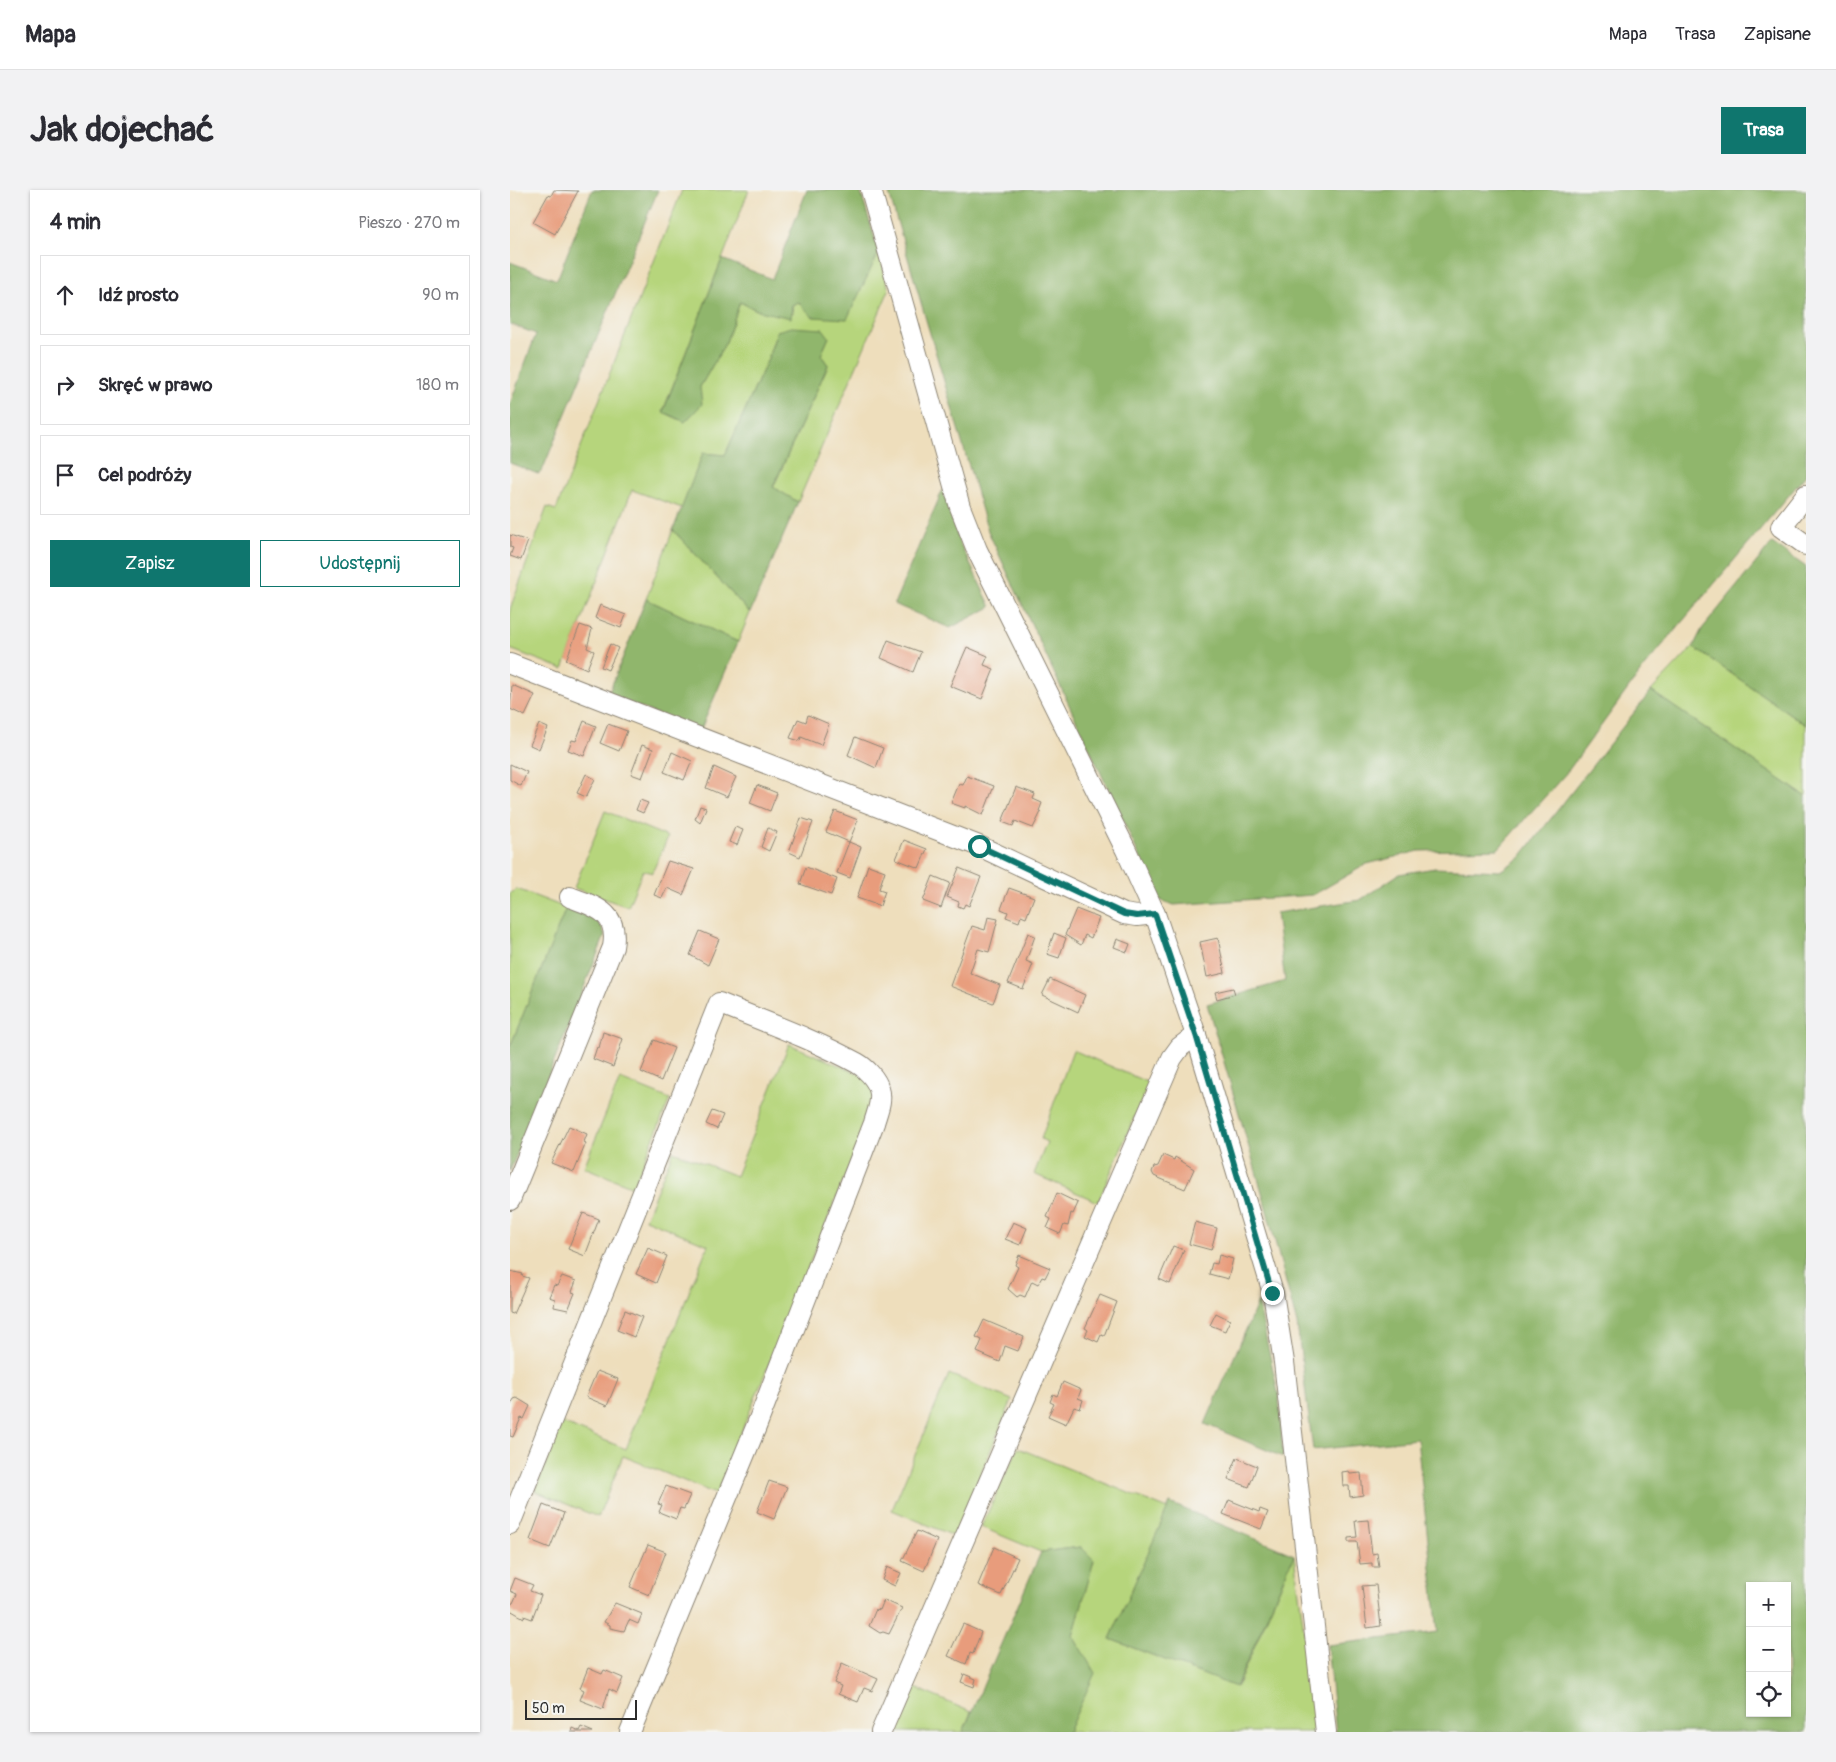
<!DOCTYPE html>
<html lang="pl">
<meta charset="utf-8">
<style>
:root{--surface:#fff;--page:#f2f2f3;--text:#2b2b33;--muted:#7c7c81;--line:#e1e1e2;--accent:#0f766e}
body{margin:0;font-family:Pangolin,sans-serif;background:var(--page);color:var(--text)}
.controls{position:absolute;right:15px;bottom:15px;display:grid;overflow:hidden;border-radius:0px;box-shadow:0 1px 4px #0004}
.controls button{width:45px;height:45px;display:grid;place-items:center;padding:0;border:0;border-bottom:1px solid var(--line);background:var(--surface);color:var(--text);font:25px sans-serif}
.scale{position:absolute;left:15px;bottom:12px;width:112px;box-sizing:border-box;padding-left:5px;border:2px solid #2b2b2b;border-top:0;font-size:14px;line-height:18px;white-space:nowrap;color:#2b2b2b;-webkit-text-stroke:4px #f6f6f2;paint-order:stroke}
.stop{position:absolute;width:15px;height:15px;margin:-11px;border:4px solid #0f766e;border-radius:50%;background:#fff}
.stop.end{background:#0f766e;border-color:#fff;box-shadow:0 1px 5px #0008}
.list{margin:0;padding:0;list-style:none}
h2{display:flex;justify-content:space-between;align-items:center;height:65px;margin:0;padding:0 20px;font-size:21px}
h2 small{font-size:16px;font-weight:400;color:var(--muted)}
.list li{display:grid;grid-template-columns:32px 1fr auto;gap:15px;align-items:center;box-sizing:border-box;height:80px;margin:0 10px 10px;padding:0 10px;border:1px solid var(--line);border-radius:0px}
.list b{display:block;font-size:19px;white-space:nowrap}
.list em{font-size:16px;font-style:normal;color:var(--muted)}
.actions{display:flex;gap:10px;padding:15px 20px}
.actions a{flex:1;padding:11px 0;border:1px solid var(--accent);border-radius:0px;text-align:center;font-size:18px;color:var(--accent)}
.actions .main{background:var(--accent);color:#fff}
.icon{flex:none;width:28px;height:28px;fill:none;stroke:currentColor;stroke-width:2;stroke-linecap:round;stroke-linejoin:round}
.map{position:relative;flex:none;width:1296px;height:1542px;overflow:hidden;border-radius:0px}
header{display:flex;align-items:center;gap:30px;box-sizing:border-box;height:70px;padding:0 25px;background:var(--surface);border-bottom:1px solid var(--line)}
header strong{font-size:24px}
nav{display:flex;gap:28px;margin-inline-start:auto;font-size:18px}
.intro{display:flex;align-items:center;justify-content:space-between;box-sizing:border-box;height:120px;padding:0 30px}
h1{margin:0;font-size:35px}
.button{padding:12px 22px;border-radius:0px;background:var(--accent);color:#fff;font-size:18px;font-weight:700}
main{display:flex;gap:30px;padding:0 30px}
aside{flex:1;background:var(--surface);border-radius:0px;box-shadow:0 1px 4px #0004}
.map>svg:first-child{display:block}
.green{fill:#b6d57c;stroke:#708054}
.forest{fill:#90b66c;stroke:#5e704c;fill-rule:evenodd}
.building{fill:#e89c7c}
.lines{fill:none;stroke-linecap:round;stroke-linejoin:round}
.minor-casing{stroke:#8c8474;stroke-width:22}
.minor{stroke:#fff;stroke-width:20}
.route{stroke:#0f766e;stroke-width:6}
</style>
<header>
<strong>Mapa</strong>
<nav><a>Mapa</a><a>Trasa</a><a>Zapisane</a></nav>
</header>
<div class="intro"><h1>Jak dojechać</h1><a class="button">Trasa</a></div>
<main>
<aside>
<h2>4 min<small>Pieszo · 270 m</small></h2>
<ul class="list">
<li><svg class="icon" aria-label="ahead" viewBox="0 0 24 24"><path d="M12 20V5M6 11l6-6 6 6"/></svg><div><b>Idź prosto</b></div><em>90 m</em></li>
<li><svg class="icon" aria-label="right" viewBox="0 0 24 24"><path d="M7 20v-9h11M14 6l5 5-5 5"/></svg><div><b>Skręć w prawo</b></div><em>180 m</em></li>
<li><svg class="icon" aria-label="arrive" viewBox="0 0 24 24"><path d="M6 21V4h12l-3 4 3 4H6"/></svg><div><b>Cel podróży</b></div></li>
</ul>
<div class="actions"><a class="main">Zapisz</a><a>Udostępnij</a></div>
</aside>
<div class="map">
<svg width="1296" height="1542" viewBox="0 0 1296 1542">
<rect width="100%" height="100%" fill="#f6f6f2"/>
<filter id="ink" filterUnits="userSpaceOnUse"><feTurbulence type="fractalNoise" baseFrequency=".02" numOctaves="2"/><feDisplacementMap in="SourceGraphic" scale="10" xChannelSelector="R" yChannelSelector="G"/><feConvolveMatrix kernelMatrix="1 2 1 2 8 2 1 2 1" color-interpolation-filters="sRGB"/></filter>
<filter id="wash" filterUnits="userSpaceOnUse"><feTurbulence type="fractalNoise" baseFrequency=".0096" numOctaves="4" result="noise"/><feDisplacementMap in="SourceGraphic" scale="20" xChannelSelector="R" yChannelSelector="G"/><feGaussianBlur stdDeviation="1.12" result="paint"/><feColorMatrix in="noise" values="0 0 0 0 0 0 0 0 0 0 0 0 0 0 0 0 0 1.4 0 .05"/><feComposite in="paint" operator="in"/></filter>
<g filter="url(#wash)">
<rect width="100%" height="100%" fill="#eedebc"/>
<!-- green -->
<g class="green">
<polygon points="172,0 239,0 153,221 190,197 216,152 230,112 249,121 283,123 282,115 288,112 303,127 369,62 379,100 288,312 263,298 318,175 311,165 319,147 267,141 257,171 215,265 193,263 172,318 122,300 53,479 0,459 0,419 37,317 46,320"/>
<polygon points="163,340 240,423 228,452 136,409"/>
<polygon points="1183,457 1296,535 1296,607 1141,501"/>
<polygon points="95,621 158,647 142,683 133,680 118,717 64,698"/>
<polygon points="7,699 56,718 0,857 0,703"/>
<polygon points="279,854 359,888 366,910 206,1304 113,1266 88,1327 25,1301 52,1233 116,1259 198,1055 135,1029 163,961 226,986"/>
<polygon points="563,860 639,893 588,1012 524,984 537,952 531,949"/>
<polygon points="110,889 160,909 123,997 74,977"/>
<polygon points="439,1184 502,1210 444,1346 382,1320"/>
<polygon points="508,1258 658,1319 600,1449 727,1497 784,1365 807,1542 558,1542 584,1483 563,1446 584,1370 571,1357 531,1362 471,1337"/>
<polygon points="403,1497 461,1522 453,1542 384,1542"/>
</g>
<!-- forest -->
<g class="forest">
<polygon points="82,0 148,0 32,281 28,284 0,273 0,214 26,144 0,134 0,72 47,90"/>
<polygon points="297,0 350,0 369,62 337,129 303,127 288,112 282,115 281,128 249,121 230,112 216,152 190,197 192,214 175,232 153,222 212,69 262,89"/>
<polygon points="378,0 1296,0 1296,285 1134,477 1058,581 988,659 909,661 857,674 803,705 664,715 650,710 478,341"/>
<polygon points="281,137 313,139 319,147 311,165 318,175 263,297 288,312 240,423 163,340 193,263 215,265 257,171 267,141"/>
<polygon points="433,299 448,349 481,417 440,438 384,414"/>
<polygon points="1262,353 1296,377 1296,535 1183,457 1192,439"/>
<polygon points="136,409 228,452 190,541 98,505"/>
<path d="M1141,501L1296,607V1542H826L817,1455L928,1442L907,1249L803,1260L787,1134L752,1002L697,814L775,791L766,723L850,710L889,684L925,678L990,681L1010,668ZM1240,1396H1277V1523H1240Z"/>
<polygon points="56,718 89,731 95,745 0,981 0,857"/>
<polygon points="748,1112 769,1207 773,1267 695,1234"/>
<polygon points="660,1313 784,1365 726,1497 600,1449"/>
<polygon points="571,1357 584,1370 563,1446 585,1483 558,1542 453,1542 531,1362"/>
</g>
<g id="blocks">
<!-- building -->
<g class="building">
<polygon points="44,0 68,1 45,44 23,32 38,5 41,6"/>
<polygon points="0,345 18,351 11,370 0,366 3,358 0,357"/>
<polygon points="90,415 116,425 111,438 85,428"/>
<polygon points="70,435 82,439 77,458 84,461 77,479 56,470"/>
<polygon points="378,450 411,462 403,482 371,468"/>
<polygon points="100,454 108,458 98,480 91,477"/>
<polygon points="457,457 478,466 474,475 484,479 472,509 440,496"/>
<polygon points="2,495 25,505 15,526 0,519"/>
<polygon points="298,525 319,534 311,555 291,547 290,551 280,548 288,529 296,532"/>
<polygon points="74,531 86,536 74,566 58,560 62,550 66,551"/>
<polygon points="29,534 38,538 29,559 20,555"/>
<polygon points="98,534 117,541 109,561 90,553"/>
<polygon points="345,547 373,558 366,578 338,565"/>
<polygon points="132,555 143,559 132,588 121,584"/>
<polygon points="162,562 182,571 174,590 154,582"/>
<polygon points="0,574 17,582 11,596 0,590"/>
<polygon points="204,577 226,587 217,607 196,598"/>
<polygon points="76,584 85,589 76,607 67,603"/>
<polygon points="457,586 484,596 473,625 455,616 455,618 441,613 449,594 453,595"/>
<polygon points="247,595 267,603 260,621 240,613"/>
<polygon points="506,597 525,604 523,609 532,613 529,621 531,622 523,638 505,631 503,636 492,632"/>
<polygon points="130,610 138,613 133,623 126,620"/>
<polygon points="190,616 196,618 190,633 185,629"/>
<polygon points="325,621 348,630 339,652 316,642"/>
<polygon points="291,628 303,632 290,667 279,662"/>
<polygon points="225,637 233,640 227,655 219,652"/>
<polygon points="258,638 267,642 259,661 251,657"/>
<polygon points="394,650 417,659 409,678 386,669"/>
<polygon points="339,652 351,657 340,688 327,683"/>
<polygon points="158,671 184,679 173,705 157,698 152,708 144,705"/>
<polygon points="358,675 375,681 369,699 375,701 370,716 347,708"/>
<polygon points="296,677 327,689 321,705 290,694"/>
<polygon points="449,678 471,687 459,716 455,714 453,718 448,716 449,712 437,707"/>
<polygon points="423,686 440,693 431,718 413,711"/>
<polygon points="499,698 524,707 516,728 511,726 509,732 496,727 498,722 491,719"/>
<polygon points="566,719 589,728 581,748 575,745 571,755 555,745"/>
<polygon points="478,727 488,729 479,762 468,759 460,783 490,795 483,813 440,796 462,736 475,740"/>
<polygon points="190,741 209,749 198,775 180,765"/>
<polygon points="518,743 525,746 516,771 523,774 513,799 498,793"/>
<polygon points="544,743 556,748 549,768 537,764"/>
<polygon points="708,748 715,783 697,787 690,752"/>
<polygon points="607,749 620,754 617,762 604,757"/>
<polygon points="540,789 575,805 568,822 532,805"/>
<polygon points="723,798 725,804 707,809 705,802"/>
<polygon points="93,842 113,849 103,877 83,869 87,857 89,858"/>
<polygon points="144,850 164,858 151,891 131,882"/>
<polygon points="202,921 213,925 207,939 196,934"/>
<polygon points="59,936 77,944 74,952 76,953 64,982 41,973"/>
<polygon points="653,965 664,970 665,967 684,979 675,999 644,986 642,982 644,977 648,976"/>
<polygon points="547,1003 568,1013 563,1024 561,1023 558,1036 554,1035 550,1044 537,1038 541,1029 537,1027"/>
<polygon points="73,1023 89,1029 75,1066 58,1059"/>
<polygon points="503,1032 517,1038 510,1055 495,1049"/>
<polygon points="685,1032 707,1038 701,1060 679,1054"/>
<polygon points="663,1056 674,1060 660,1094 649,1089"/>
<polygon points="138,1058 157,1066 146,1093 126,1084"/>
<polygon points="509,1065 540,1078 535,1088 532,1087 528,1094 522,1091 515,1107 510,1105 507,1107 498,1099 508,1077 505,1075"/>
<polygon points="709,1065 723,1069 718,1089 699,1084 702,1073 707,1074"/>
<polygon points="0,1081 13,1084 12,1086 19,1088 3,1124 0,1123"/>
<polygon points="52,1086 66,1091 62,1102 65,1103 58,1120 44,1117 45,1109 39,1107 44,1095 47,1096"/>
<polygon points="590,1105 607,1112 594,1146 591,1145 588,1152 575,1146 578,1140 575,1138"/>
<polygon points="115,1120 132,1127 124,1147 107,1140"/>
<polygon points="706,1123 720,1130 715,1141 700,1135"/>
<polygon points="474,1130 514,1147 508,1161 495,1156 490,1172 467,1162 472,1150 466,1147"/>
<polygon points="87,1181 108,1189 97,1216 76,1207"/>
<polygon points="553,1192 571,1200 568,1208 573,1210 570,1219 564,1217 556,1234 538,1226 544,1214 540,1212 543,1204 547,1206"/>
<polygon points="7,1208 20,1216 14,1229 11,1228 3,1247 0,1246 0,1216 4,1209"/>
<polygon points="727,1268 747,1276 739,1297 718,1289"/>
<polygon points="839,1281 840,1284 851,1283 853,1305 840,1307 839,1296 833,1296 832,1282"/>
<polygon points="259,1291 277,1297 264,1329 247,1322"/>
<polygon points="156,1296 180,1305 174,1319 170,1318 166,1329 149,1322 152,1315 148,1314"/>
<polygon points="719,1310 749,1322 750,1319 758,1322 751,1339 713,1324"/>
<polygon points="33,1315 54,1323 40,1358 20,1350"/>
<polygon points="858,1330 862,1364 867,1363 869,1377 862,1377 862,1373 850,1374 847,1352 838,1352 838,1348 847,1347 845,1331"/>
<polygon points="407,1341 427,1350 414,1381 392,1371"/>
<polygon points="138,1355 156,1362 139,1405 120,1397"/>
<polygon points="484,1357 508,1368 491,1405 468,1395"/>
<polygon points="377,1377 391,1383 385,1396 372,1390"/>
<polygon points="5,1388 23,1395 20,1401 31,1405 22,1429 14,1426 14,1428 0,1420 0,1414 3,1413 7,1404 0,1401"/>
<polygon points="866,1395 871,1436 857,1438 852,1396"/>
<polygon points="374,1410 392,1418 379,1444 373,1442 370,1443 359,1436 366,1419 370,1420"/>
<polygon points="105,1413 132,1424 128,1434 119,1430 114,1441 100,1438 100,1435 94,1432"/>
<polygon points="453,1434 471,1442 463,1464 460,1463 456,1474 438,1466"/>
<polygon points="332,1473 368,1489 362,1501 354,1498 348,1512 328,1504 331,1496 324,1493"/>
<polygon points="78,1478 92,1484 94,1480 113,1488 107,1503 99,1499 93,1519 70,1510 74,1500 70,1498"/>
<polygon points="454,1484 466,1489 464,1497 451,1492"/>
<polygon points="71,1537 83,1542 61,1542 62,1538 69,1541"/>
</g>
</g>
</g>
<g filter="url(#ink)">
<use href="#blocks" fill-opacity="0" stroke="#8c8474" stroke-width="1"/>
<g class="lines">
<defs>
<g id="minor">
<polyline points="361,0 450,317 467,360 616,660 645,724 686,845 763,1103 774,1172 816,1542"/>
<polyline points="1296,305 1271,337 1296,355"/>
<polyline points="0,474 469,656 614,724 627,726 645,724"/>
<path d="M0,1010L103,757C109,723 87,717 60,707"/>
<path d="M0,1334L209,813C255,832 303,849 347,873C356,878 366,889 369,899C373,910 367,922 364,933L246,1237L120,1542"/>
<polyline points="371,1542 662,868 670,857 686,845"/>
</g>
</defs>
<!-- minor casing -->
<use href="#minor" class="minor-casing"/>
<!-- minor -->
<use href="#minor" class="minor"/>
</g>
</g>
<g class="lines" filter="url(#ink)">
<!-- route -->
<polyline class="route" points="469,656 614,724 627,726 645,724 686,845 762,1103"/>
</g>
</svg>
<div class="controls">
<button>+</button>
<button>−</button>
<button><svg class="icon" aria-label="locate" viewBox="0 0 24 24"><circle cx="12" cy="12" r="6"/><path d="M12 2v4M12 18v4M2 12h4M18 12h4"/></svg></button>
</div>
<div class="scale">50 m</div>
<div class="stop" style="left:469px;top:656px"></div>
<div class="stop end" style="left:762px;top:1103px"></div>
</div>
</main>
